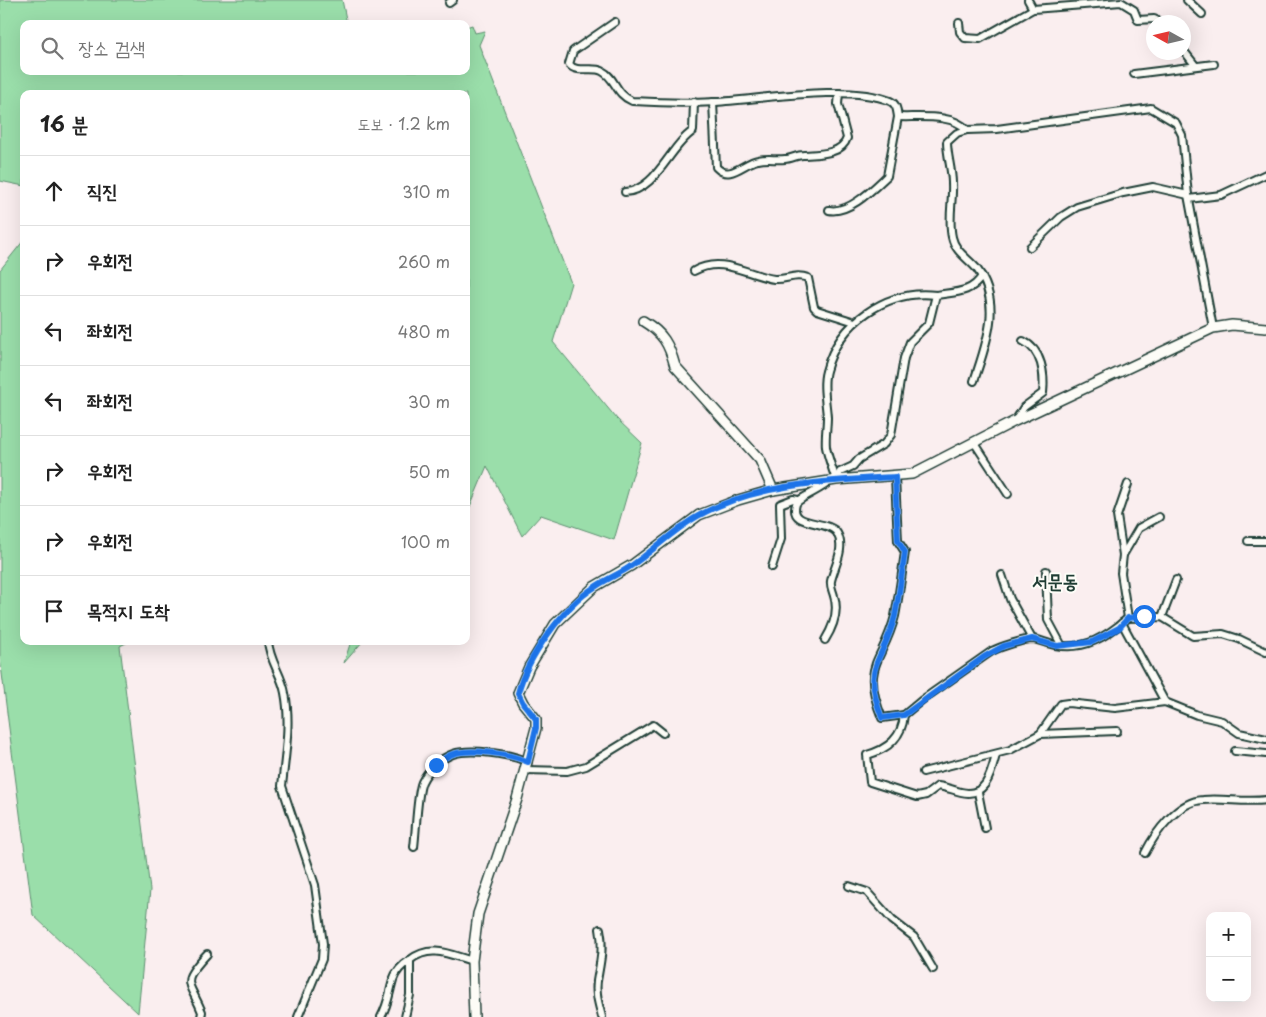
<!DOCTYPE html>
<html lang="ko">
<meta charset="utf-8">
<style>
:root{--surface:#fff;--page:#f6f6f6;--text:#222;--muted:#767676;--line:#e0e0e0}
body{margin:0;font-family:"Playpen Sans","Poor Story",sans-serif;background:var(--page);color:var(--text)}
.controls{position:absolute;right:15px;bottom:15px;display:grid;overflow:hidden;border-radius:10px;box-shadow:0 5px 20px #0002}
.controls button{width:45px;height:45px;display:grid;place-items:center;padding:0;border:0;border-bottom:1px solid var(--line);background:var(--surface);color:var(--text);font:25px sans-serif}
.compass{position:absolute;left:1146px;top:15px;width:45px;height:45px;border-radius:50%;background:var(--surface);box-shadow:0 5px 20px #0002;rotate:278deg}
.stop{position:absolute;width:15px;height:15px;margin:-11px;border:4px solid #1a73e8;border-radius:50%;background:#fff}
.stop.end{background:#1a73e8;border-color:#fff;box-shadow:0 1px 5px #0008}
.list{margin:0;padding:0;list-style:none}
h2{display:flex;justify-content:space-between;align-items:center;height:65px;margin:0;padding:0 20px;font-size:21px}
h2 small{font-size:16px;font-weight:400;color:var(--muted)}
.list li{display:grid;grid-template-columns:32px 1fr auto;gap:15px;align-items:center;box-sizing:border-box;height:70px;padding:0 20px;border-top:1px solid var(--line)}
.list b{display:block;font-size:19px;white-space:nowrap}
.list em{font-size:16px;font-style:normal;color:var(--muted)}
.icon{flex:none;width:28px;height:28px;fill:none;stroke:currentColor;stroke-width:2;stroke-linecap:round;stroke-linejoin:round}
.map{position:relative;flex:none;width:1266px;height:1017px;overflow:hidden}
.search{position:absolute;background:var(--surface);box-shadow:0 5px 20px #0002;left:20px;top:20px;width:450px;height:55px;display:flex;align-items:center;gap:12px;box-sizing:border-box;padding:0 18px;border-radius:10px;color:var(--muted);font-size:19px}
.panel{position:absolute;background:var(--surface);box-shadow:0 5px 20px #0002;left:20px;top:90px;width:450px;height:555px;border-radius:10px}
.map>svg:first-child{display:block}
.green{fill:#9adeaa;stroke:#5c8e6f}
.lines{fill:none;stroke-linecap:round;stroke-linejoin:round}
.street-casing{stroke:#1f3d34;stroke-width:10}
.secondary-casing{stroke:#1f3d34;stroke-width:12}
.street{stroke:#fdfcf7;stroke-width:6}
.secondary{stroke:#fdfcf7;stroke-width:9}
.route{stroke:#1a73e8;stroke-width:6}
.labels{text-anchor:middle;dominant-baseline:central;stroke-width:4;stroke-linejoin:round;paint-order:stroke}
.quarter-label{font-size:19px;font-weight:bold;fill:#1f3d34;stroke:#fdfcf7}
</style>
<div class="map">
<svg width="1266" height="1017" viewBox="0 0 1266 1017">
<rect width="100%" height="100%" fill="#faeeef"/>
<filter id="ink" filterUnits="userSpaceOnUse"><feTurbulence type="fractalNoise" baseFrequency=".02" numOctaves="2"/><feDisplacementMap in="SourceGraphic" scale="10" xChannelSelector="R" yChannelSelector="G"/><feConvolveMatrix kernelMatrix="1 2 1 2 8 2 1 2 1" color-interpolation-filters="sRGB"/></filter>
<g filter="url(#ink)">
<!-- green -->
<g class="green">
<polygon points="0,0 342,0 347,24 24,24 24,71 466,71 466,27 472,25 475,33 485,31 479,45 571,283 553,342 617,419 642,443 614,540 541,515 522,536 487,466 466,516 466,94 24,94 24,186 0,181"/>
<polygon points="24,240 24,641 130,641 120,646 150,890 138,1013 33,915 0,658 0,270"/>
<polygon points="351,641 363,641 344,663"/>
</g>
<g class="lines">
<defs>
<g id="street">
<polyline points="1028,0 1033,9"/>
<polyline points="1187,0 1202,14"/>
<polyline points="449,3 453,0"/>
<path d="M615,22L573,51L569,64C576,74 592,66 602,71C616,78 615,94 632,101C660,102 688,104 716,102C763,99 848,84 890,101C897,104 897,111 898,117L887,176C873,189 849,214 829,210"/>
<polyline points="959,23 960,32 965,38 980,39 1033,9 1121,2 1134,10 1138,20 1154,19 1160,22"/>
<polyline points="1184,51 1195,65"/>
<polyline points="1134,74 1214,64"/>
<path d="M713,102L716,167C730,182 744,162 758,160C767,158 776,160 785,159C791,159 797,155 803,155C817,154 842,155 847,138L838,104L839,93"/>
<path d="M898,117C918,118 953,113 967,130L997,129L1151,108L1176,123L1182,135L1188,195L1213,328"/>
<path d="M967,130L957,133L947,142C947,155 952,170 952,183C953,200 948,220 952,237C955,252 968,258 977,269C1003,304 986,344 974,381"/>
<path d="M625,192C656,191 669,147 693,131L694,102"/>
<polyline points="1189,199 1221,195 1266,174"/>
<polyline points="1030,247 1061,217 1077,207 1123,193 1153,187 1188,195"/>
<path d="M694,271C722,255 747,275 774,279C787,280 795,273 808,278L814,307L817,310L855,322"/>
<path d="M1015,421L1024,407L1043,393C1045,374 1042,350 1023,341"/>
<polyline points="974,442 1008,494"/>
<path d="M895,477L898,541L905,552C902,573 899,595 895,616C883,663 860,663 882,718L904,715"/>
<path d="M836,480L840,472L853,466L859,459L884,444L891,435L904,358L910,342L929,323L936,295C955,292 972,293 982,276"/>
<path d="M836,480C833,470 828,458 826,447C825,437 827,427 827,417C826,402 822,385 826,371C839,322 887,289 936,295"/>
<polyline points="1128,484 1117,516 1123,555 1121,573 1128,618"/>
<polyline points="1248,541 1266,541"/>
<polyline points="1123,555 1139,528 1159,517"/>
<polyline points="772,567 781,539 780,504 793,499 798,500"/>
<polyline points="1046,571 1048,620 1062,646"/>
<polyline points="1002,575 1010,599 1032,639"/>
<polyline points="1162,617 1176,580"/>
<polyline points="1122,623 1165,702"/>
<path d="M825,640C833,627 839,611 834,596C833,591 830,587 831,581C834,567 846,548 837,533C829,519 788,528 796,504C798,498 823,489 830,481"/>
<path d="M268,641C269,660 282,675 285,693C291,723 285,756 282,786L315,885L323,944L322,959L298,1017"/>
<polyline points="1040,734 1117,731"/>
<polyline points="1235,751 1266,754"/>
<path d="M996,755C991,774 986,798 961,792C953,790 946,787 938,786L926,795L917,797L870,782L867,755C888,749 902,738 904,715L922,700L992,651C1000,647 1024,639 1033,639C1040,640 1048,644 1055,645C1085,651 1107,636 1128,618L1162,617L1193,636L1223,634L1239,639L1266,652"/>
<polyline points="526,770 567,771 586,766 653,725 663,733"/>
<polyline points="923,772 1010,750 1040,734 1061,704 1068,703 1115,708 1165,702 1197,715 1222,721 1239,733 1266,739"/>
<polyline points="978,792 985,828"/>
<path d="M414,847C416,832 417,793 422,782C427,771 441,758 453,754C470,748 511,754 528,762"/>
<path d="M1145,853C1155,833 1178,801 1203,800C1224,798 1245,803 1266,800"/>
<polyline points="849,886 867,892 892,920 914,937 933,969"/>
<path d="M600,929C604,948 600,963 597,981C595,993 599,1005 602,1017"/>
<path d="M201,1017L202,1012C189,980 179,984 207,954"/>
<path d="M381,1017C388,1005 389,994 393,980C396,971 402,965 410,960C430,944 449,954 472,961"/>
<polyline points="405,1017 410,995 410,960"/>
</g>
<g id="secondary">
<path d="M643,321C663,333 669,344 675,366L760,460L773,490"/>
<polyline points="474,1017 472,961 478,914 517,799 536,728 536,719 523,703 518,693 529,667 555,624 594,587 632,565 699,515 738,500 773,490 836,480 912,474 1015,421 1213,328 1232,325 1266,328"/>
</g>
</defs>
<!-- street casing -->
<use href="#street" class="street-casing"/>
<!-- secondary casing -->
<use href="#secondary" class="secondary-casing"/>
<!-- street -->
<use href="#street" class="street"/>
<!-- secondary -->
<use href="#secondary" class="secondary"/>
</g>
</g>
<g class="lines" filter="url(#ink)">
<!-- route -->
<path class="route" d="M436,765C442,760 446,756 453,754C471,748 511,754 528,762L536,728V719L523,703L518,693C527,657 564,606 595,587C605,580 617,575 628,568C652,552 673,530 698,516C756,483 830,481 895,477L898,541L905,552C902,573 899,595 895,616C883,664 861,663 882,718L904,715L984,657L1004,646L1032,639L1057,646L1092,642L1119,628L1128,618L1144,616"/>
</g>
<g class="labels">
<!-- quarter labels -->
<g class="quarter-label">
<text x="1055" y="580">서문동</text>
</g>
</g>
</svg>
<div class="controls">
<button>+</button>
<button>−</button>
</div>
<svg class="compass" viewBox="-18 -18 36 36"><path d="M0-13l5 13h-10z" fill="#e53935"/><path d="M0 13l5-13h-10z" fill="#767676"/></svg>
<div class="stop" style="left:1144px;top:616px"></div>
<div class="stop end" style="left:436px;top:765px"></div>
<div class="search"><svg class="icon" aria-label="search" viewBox="0 0 24 24"><circle cx="10" cy="10" r="6"/><path d="M15 15l6 6"/></svg>장소 검색</div>
<section class="panel">
<h2>16 분<small>도보 · 1.2 km</small></h2>
<ul class="list">
<li><svg class="icon" aria-label="ahead" viewBox="0 0 24 24"><path d="M12 20V5M6 11l6-6 6 6"/></svg><div><b>직진</b></div><em>310 m</em></li>
<li><svg class="icon" aria-label="right" viewBox="0 0 24 24"><path d="M7 20v-9h11M14 6l5 5-5 5"/></svg><div><b>우회전</b></div><em>260 m</em></li>
<li><svg class="icon" aria-label="left" viewBox="0 0 24 24"><path d="M17 20v-9H6M10 6l-5 5 5 5"/></svg><div><b>좌회전</b></div><em>480 m</em></li>
<li><svg class="icon" aria-label="left" viewBox="0 0 24 24"><path d="M17 20v-9H6M10 6l-5 5 5 5"/></svg><div><b>좌회전</b></div><em>30 m</em></li>
<li><svg class="icon" aria-label="right" viewBox="0 0 24 24"><path d="M7 20v-9h11M14 6l5 5-5 5"/></svg><div><b>우회전</b></div><em>50 m</em></li>
<li><svg class="icon" aria-label="right" viewBox="0 0 24 24"><path d="M7 20v-9h11M14 6l5 5-5 5"/></svg><div><b>우회전</b></div><em>100 m</em></li>
<li><svg class="icon" aria-label="arrive" viewBox="0 0 24 24"><path d="M6 21V4h12l-3 4 3 4H6"/></svg><div><b>목적지 도착</b></div></li>
</ul>
</section>
</div>
